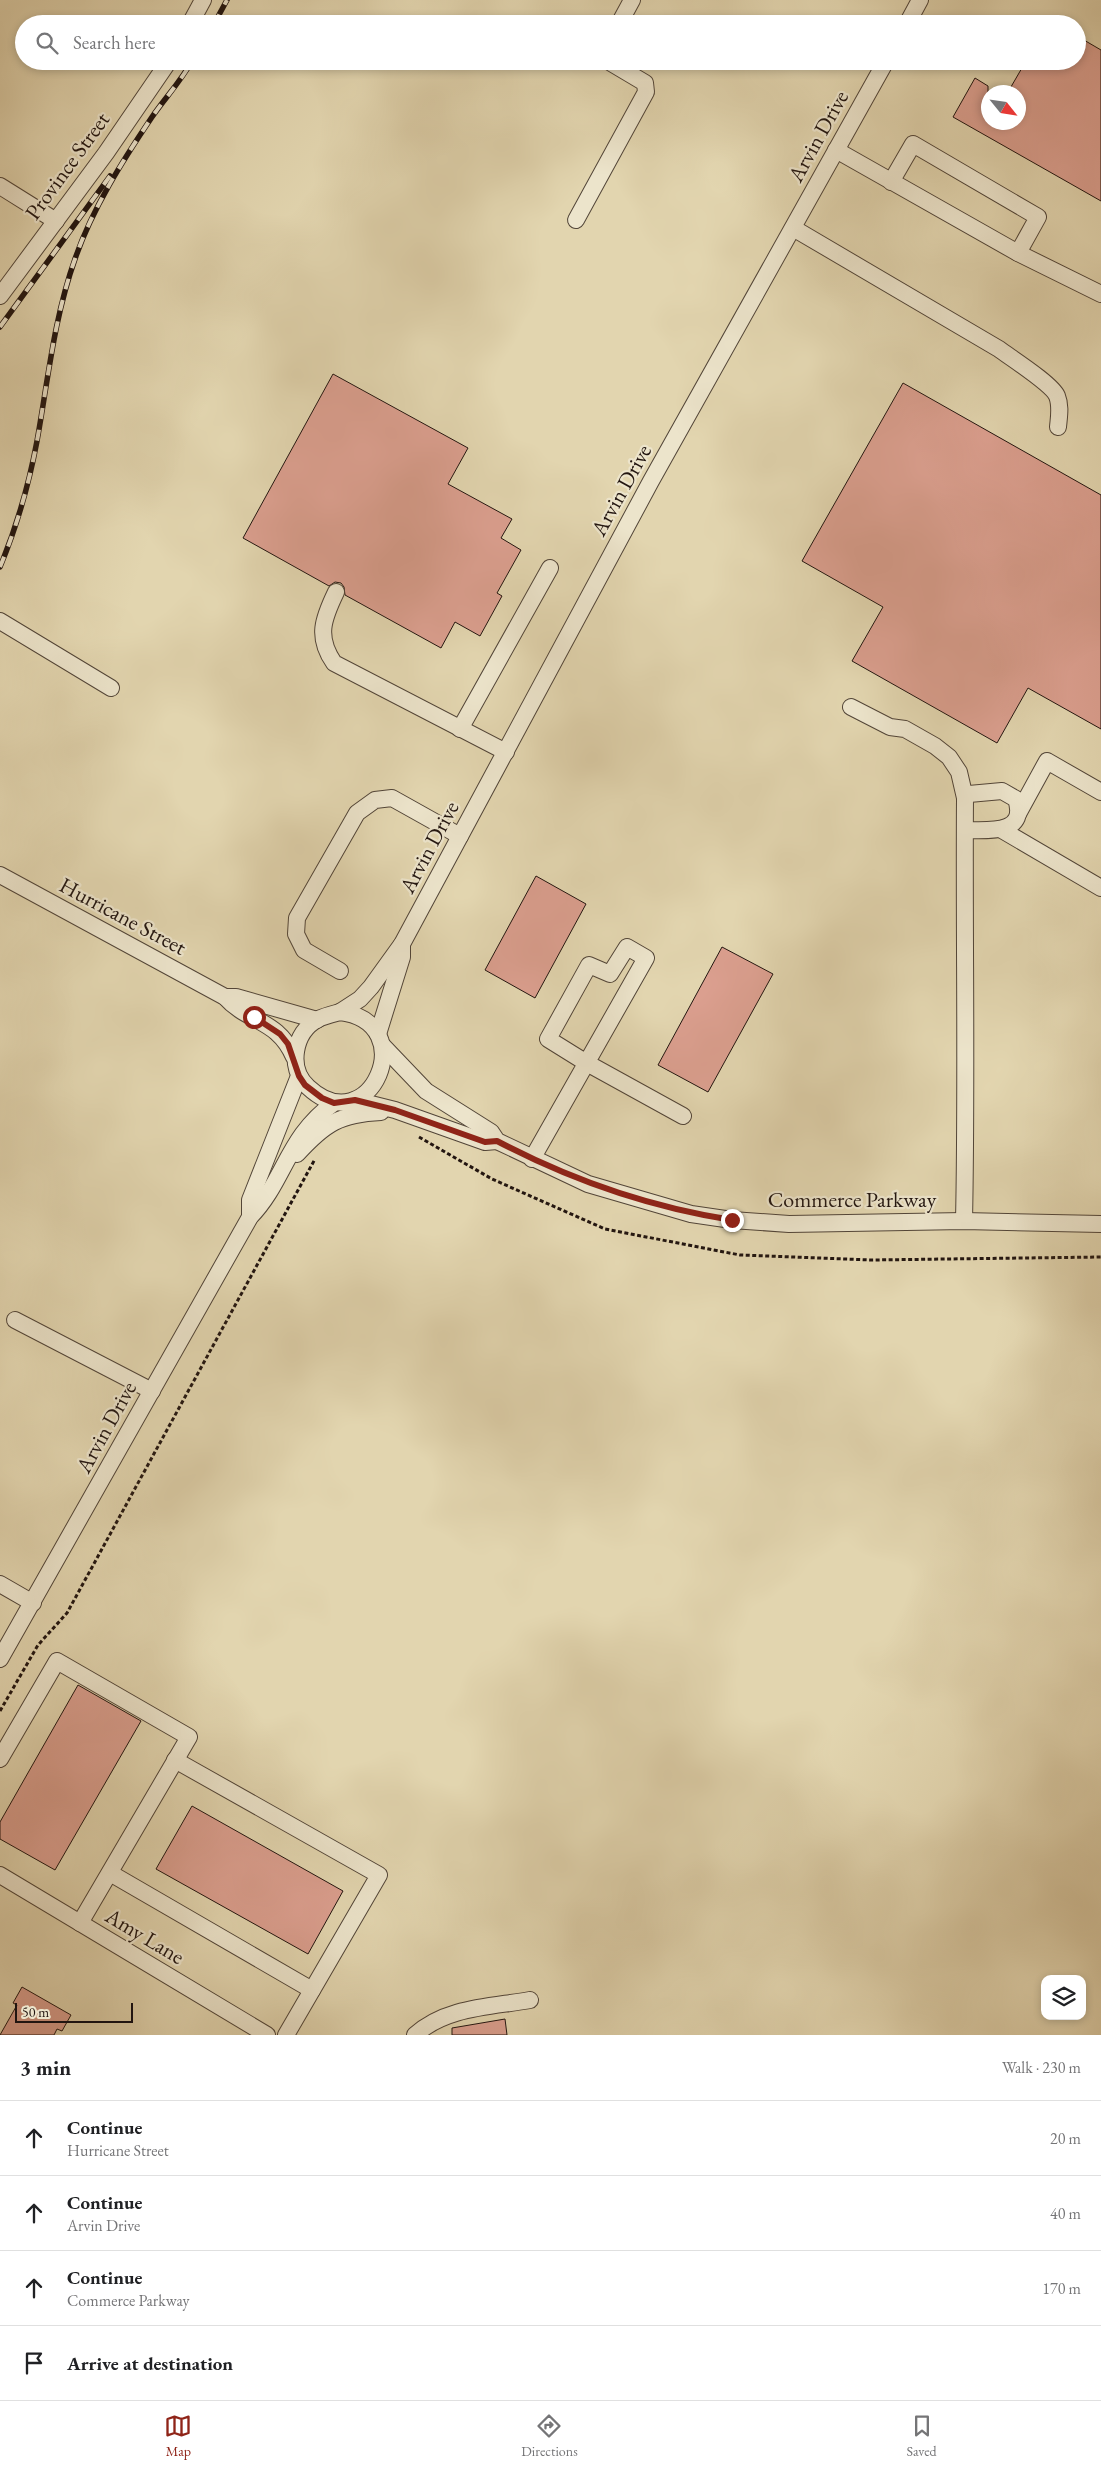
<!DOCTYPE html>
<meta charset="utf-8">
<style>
:root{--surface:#fff;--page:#f6f6f6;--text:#202124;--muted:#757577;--line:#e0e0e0;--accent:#8f2418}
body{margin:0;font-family:"EB Garamond",serif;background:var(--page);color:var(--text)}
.controls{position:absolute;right:15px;bottom:15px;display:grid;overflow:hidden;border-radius:10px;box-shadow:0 2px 8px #0003}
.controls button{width:45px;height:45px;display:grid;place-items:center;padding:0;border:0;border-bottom:1px solid var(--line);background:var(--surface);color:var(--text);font:25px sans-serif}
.compass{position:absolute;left:981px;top:85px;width:45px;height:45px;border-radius:50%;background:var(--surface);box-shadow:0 2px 8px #0003;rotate:120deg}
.scale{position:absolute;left:15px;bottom:12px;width:118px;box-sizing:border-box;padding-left:5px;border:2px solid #221510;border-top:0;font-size:14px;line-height:18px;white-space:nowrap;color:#221510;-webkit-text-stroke:4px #ece4cb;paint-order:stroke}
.stop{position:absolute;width:15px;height:15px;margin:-11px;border:4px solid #8f2418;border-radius:50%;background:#fff}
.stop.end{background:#8f2418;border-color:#fff;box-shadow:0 1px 5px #0008}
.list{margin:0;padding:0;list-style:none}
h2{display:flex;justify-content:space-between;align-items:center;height:65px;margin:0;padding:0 20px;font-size:21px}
h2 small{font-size:16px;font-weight:400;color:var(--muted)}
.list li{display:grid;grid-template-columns:32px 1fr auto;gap:15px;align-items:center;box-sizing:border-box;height:75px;padding:0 20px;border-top:1px solid var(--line)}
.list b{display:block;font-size:19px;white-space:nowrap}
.list p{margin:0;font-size:16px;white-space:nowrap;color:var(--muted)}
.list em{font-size:16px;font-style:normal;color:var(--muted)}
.icon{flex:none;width:28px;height:28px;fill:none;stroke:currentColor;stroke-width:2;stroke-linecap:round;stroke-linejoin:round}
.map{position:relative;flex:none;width:1101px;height:2035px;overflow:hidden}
.search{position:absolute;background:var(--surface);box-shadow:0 2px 8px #0003;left:15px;right:15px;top:15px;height:55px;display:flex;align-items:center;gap:12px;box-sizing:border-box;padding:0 18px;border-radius:28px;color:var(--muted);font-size:19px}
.sheet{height:365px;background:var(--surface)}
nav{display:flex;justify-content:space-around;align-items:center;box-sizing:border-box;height:70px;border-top:1px solid var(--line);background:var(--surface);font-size:14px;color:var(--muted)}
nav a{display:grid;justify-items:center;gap:2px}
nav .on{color:var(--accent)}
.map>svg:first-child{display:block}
.building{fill:#db9f8f;stroke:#221510}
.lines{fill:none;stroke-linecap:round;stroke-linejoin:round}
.minor-casing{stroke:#524538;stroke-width:18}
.path{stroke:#221510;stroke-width:3;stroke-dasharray:4 2.5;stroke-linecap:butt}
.minor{stroke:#ece4cb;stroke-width:16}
.rail-casing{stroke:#221510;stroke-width:5.5}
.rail{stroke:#ece4cb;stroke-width:4;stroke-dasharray:11;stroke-linecap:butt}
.route{stroke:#8f2418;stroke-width:6}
.labels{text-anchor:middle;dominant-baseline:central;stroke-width:4.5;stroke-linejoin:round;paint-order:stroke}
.street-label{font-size:22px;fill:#221510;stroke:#ece4cb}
</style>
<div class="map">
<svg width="1101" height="2035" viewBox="0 0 1101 2035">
<rect width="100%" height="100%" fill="#e2d5af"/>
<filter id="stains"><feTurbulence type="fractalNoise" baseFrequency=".004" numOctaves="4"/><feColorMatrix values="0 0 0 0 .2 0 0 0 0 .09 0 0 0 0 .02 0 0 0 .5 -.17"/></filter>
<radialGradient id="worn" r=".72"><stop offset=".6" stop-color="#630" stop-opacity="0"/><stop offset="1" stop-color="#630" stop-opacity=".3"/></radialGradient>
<!-- building -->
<g class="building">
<polygon points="1077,36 1101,50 1101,201 953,117 975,78 988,86 988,122 1018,122 1018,92 1008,92 1026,61 1077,61"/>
<polygon points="333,374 468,448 448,484 512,519 501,538 521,550 497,593 502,596 480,636 455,622 441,648 345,595 344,587 341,583 335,582 329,586 243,538"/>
<polygon points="903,383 1101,495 1101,729 1028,688 997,743 852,661 883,607 802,561"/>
<polygon points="536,876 586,904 535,998 485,970"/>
<polygon points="722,947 773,974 708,1092 658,1065"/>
<polygon points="78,1685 141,1721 55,1870 0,1839 0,1822"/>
<polygon points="192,1806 343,1891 308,1954 156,1869"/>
<polygon points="22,1987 71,2015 62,2031 57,2029 54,2035 0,2035 17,2005 13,2003"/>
<polygon points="505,2019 507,2035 452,2035 452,2028"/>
</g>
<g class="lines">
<defs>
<g id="minor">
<polyline points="190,24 203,0"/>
<polyline points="619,24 632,0"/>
<polyline points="907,24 920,0"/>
<polyline points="836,150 1018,253 1101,294"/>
<polyline points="891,182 913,144 1038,217 1018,253"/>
<polyline points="0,186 56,221"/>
<polyline points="576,220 646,92 645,83 608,61"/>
<path d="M793,228L999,349C1011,358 1052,384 1057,396C1061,406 1059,416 1058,427"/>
<polyline points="0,296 106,153 169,61"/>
<path d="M336,592C323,619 316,637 334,663L506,752"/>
<polyline points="0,621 111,688"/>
<polyline points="851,707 890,727 905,729 935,746 949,757 959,772 965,798"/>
<polyline points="460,729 550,568"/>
<polyline points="1018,814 1047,761 1101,792"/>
<polyline points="1002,830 1101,888"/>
<path d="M0,875L225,997C248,1023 278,1019 294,1057"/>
<polyline points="340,971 304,950 296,934 297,918 357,813 375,800 392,798 460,836"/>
<polyline points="225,997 236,997 317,1020"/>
<polyline points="340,1012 360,999 371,987 402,944 651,481 886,61"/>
<path d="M340,1012C423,1022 370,1145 308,1087C287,1068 294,1032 318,1019C325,1016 333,1014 340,1012Z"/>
<polyline points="378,1034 402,957 402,944"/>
<polyline points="383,1046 426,1091 491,1132 497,1141 588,1184 691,1214 732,1220 789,1224 964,1221 1101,1224"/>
<polyline points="355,1100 395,1110 485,1142 497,1141"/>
<path d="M297,1154C325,1123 340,1114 381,1112"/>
<polyline points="532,1159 646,958 627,947 610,974 589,965 548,1039 585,1062 683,1116"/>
<polyline points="250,1217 250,1200 299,1076"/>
<path d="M964,1221C967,1080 964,939 965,798L969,794L1002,791L1016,799C1028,835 987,830 965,830"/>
<polyline points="15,1320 152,1391"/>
<polyline points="0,1584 33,1603"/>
<path d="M0,1659L250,1217C285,1181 287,1136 334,1103"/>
<polyline points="0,1759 57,1661 189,1737 80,1923"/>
<polyline points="175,1760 379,1875 286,2035"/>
<polyline points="110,1873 312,1990"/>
<polyline points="0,1875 267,2035"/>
<path d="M415,2035C446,2007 490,2007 530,2000"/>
</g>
</defs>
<!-- minor casing -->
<use href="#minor" class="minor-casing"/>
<!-- path -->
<g class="path">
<polyline points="419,1137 492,1179 605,1229 740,1255 871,1260 1101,1257"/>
<polyline points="0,1711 38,1645 67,1613 315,1159"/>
</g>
<!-- minor -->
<use href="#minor" class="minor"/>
<defs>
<g id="rail">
<polyline points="214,24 227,0"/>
<polyline points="0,327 110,176"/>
<path d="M0,567C17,526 29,484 37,441C48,380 54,318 75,259C92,209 123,160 152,117C165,98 181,81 192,61"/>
</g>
</defs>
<!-- rail casing -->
<use href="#rail" class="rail-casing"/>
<!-- rail -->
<use href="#rail" class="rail"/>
</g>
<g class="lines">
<!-- route -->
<path class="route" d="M254,1017L280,1034L288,1044L299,1076L305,1085L322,1098L334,1103L355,1100L395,1110L485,1142L497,1141C573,1181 648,1207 732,1220"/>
</g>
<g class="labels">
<!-- street labels -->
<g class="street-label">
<text transform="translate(818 136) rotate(-61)">Arvin Drive</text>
<text transform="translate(67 166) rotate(-54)">Province Street</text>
<text transform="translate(621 490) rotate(-61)">Arvin Drive</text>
<text transform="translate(429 847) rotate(-62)">Arvin Drive</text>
<text transform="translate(123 916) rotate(28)">Hurricane Street</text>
<text x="852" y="1199">Commerce Parkway</text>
<text transform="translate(106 1427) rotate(-61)">Arvin Drive</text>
<text transform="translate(145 1936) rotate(31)">Amy Lane</text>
</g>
</g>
<rect width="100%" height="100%" filter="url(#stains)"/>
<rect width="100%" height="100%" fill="url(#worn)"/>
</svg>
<div class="controls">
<button><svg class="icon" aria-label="layers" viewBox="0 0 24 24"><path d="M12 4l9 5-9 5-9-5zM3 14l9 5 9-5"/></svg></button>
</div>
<svg class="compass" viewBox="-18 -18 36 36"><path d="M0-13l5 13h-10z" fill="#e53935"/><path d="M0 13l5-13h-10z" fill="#757577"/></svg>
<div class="scale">50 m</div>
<div class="stop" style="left:254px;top:1017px"></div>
<div class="stop end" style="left:732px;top:1220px"></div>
<div class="search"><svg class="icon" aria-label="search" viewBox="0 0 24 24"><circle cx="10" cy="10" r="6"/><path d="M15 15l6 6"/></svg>Search here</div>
</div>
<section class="sheet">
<h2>3 min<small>Walk · 230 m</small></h2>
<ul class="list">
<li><svg class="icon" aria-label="ahead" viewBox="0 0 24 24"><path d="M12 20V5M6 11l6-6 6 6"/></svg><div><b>Continue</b><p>Hurricane Street</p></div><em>20 m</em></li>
<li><svg class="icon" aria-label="ahead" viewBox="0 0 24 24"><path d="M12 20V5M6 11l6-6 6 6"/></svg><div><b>Continue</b><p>Arvin Drive</p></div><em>40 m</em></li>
<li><svg class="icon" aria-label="ahead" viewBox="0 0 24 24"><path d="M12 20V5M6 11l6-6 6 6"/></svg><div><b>Continue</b><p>Commerce Parkway</p></div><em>170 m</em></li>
<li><svg class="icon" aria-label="arrive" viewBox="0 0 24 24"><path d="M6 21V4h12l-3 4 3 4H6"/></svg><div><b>Arrive at destination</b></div></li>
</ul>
</section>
<nav>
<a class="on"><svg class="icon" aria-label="map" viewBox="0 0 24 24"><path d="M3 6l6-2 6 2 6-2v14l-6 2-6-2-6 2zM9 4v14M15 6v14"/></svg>Map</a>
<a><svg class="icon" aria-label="directions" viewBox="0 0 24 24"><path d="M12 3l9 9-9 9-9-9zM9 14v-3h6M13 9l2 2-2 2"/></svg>Directions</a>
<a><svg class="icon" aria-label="saved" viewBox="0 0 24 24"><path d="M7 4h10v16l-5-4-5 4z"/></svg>Saved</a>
</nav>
